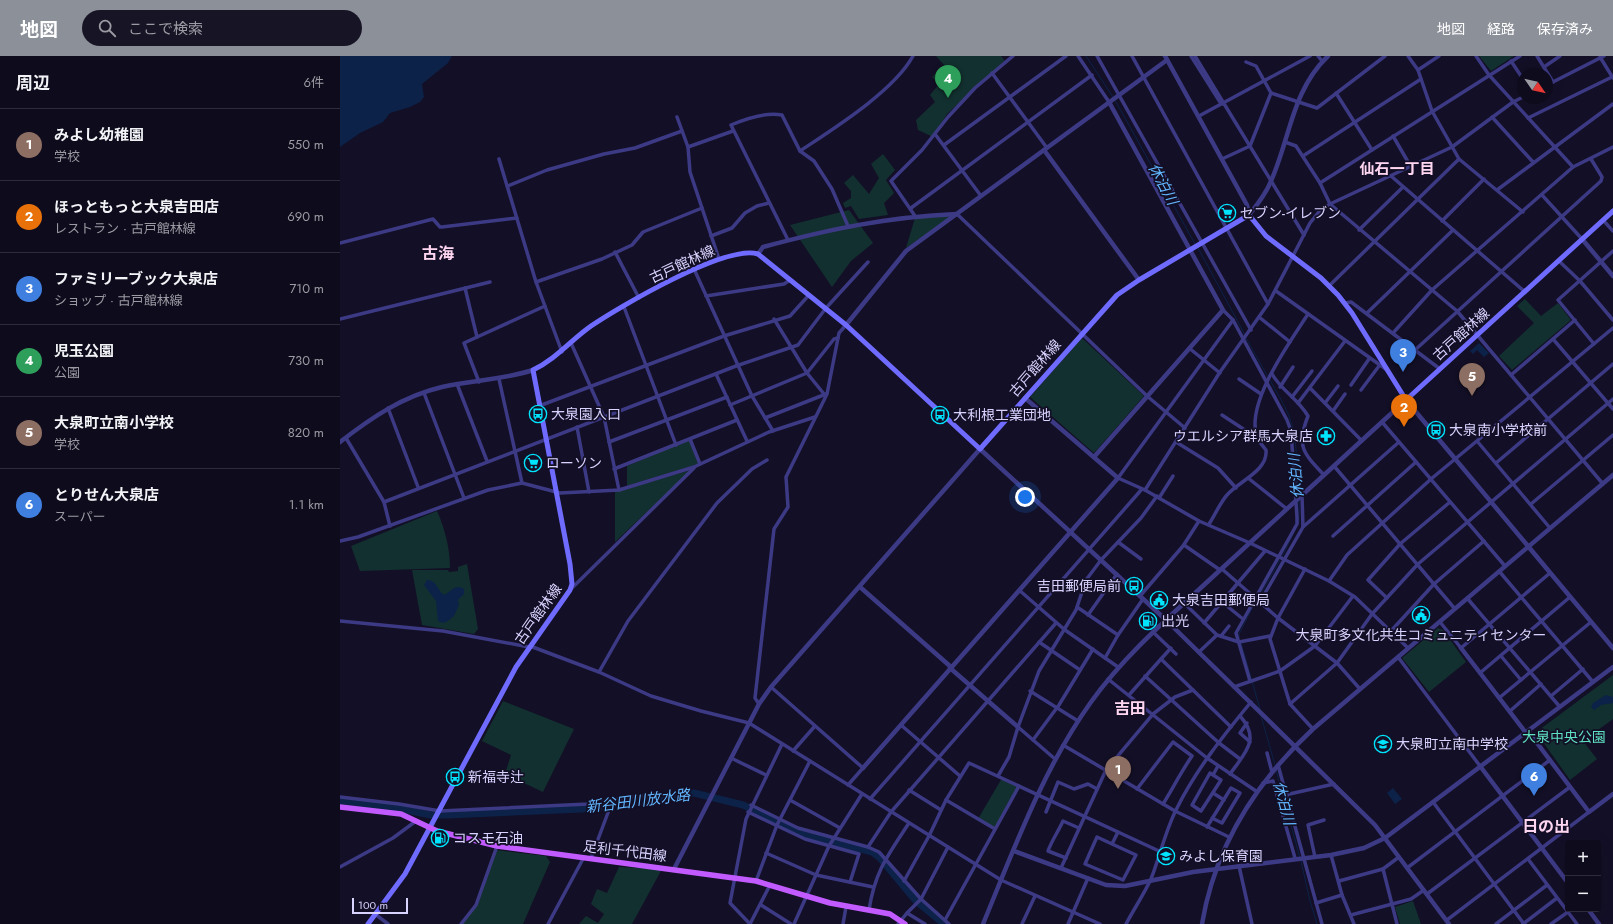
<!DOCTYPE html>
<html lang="ja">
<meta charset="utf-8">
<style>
:root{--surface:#0e0b1c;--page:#171425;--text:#f1f3f6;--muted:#9b9ba3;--line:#2e2b3b;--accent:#8c9099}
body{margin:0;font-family:Jost,"Noto Sans JP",sans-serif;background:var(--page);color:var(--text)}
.controls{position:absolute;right:12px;bottom:12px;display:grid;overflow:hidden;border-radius:4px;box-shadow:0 4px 16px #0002}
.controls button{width:36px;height:36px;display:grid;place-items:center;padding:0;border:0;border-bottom:1px solid var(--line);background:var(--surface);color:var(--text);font:20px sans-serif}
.compass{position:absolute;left:1177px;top:12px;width:36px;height:36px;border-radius:50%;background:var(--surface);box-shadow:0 4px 16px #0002;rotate:124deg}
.scale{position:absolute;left:12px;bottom:10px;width:56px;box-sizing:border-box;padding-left:4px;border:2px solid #d9d4ff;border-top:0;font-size:11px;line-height:14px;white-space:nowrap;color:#d9d4ff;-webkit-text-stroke:3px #130f26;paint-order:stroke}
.you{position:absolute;left:685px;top:441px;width:14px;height:14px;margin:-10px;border:3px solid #fff;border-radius:50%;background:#1a73e8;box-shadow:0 0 0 6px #1a73e833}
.badge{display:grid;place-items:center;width:26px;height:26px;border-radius:50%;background:var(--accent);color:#fff;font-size:13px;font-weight:700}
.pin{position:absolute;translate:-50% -33px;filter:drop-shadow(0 1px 2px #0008)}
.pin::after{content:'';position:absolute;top:21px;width:14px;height:12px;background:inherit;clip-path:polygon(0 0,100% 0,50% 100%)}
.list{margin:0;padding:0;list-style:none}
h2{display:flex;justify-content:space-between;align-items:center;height:52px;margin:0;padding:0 16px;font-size:17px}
h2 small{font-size:13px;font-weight:400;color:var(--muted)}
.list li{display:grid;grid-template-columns:26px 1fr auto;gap:12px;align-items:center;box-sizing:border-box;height:72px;padding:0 16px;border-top:1px solid var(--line)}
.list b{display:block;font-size:15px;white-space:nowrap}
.list p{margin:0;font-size:13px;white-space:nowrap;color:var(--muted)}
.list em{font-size:13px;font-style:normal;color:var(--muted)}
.icon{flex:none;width:22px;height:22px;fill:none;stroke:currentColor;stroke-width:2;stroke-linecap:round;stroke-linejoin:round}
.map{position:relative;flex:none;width:1273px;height:868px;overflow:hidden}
header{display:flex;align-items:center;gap:24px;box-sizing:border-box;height:56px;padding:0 20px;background:var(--accent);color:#fff}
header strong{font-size:19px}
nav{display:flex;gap:22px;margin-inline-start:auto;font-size:14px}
.search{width:280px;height:36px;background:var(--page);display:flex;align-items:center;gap:10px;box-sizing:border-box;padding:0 14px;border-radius:22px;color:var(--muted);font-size:15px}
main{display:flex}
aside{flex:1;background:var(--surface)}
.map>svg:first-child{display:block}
.green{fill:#12302f}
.water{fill:#0c2248}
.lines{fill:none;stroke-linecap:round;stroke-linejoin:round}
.stream{stroke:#0c2248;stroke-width:1}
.river{stroke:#0c2248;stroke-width:7}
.minor{stroke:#3d3a85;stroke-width:3.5}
.tertiary{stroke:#3d3a85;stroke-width:4.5}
.secondary{stroke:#6f6bff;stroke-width:5}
.primary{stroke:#c25bff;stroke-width:5.5}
.labels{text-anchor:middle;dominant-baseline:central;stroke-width:3.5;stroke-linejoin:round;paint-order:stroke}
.poi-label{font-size:14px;fill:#d9d4ff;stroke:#130f26;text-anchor:start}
.street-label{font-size:14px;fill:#d9d4ff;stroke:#130f26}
.park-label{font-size:14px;fill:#5fe0c0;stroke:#130f26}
.neighbourhood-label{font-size:15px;font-weight:bold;fill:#ffd6f0;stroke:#130f26}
.water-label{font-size:15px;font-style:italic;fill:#62b6ff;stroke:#130f26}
.quarter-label{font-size:16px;font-weight:bold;fill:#ffd6f0;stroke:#130f26}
</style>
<header>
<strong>地図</strong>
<div class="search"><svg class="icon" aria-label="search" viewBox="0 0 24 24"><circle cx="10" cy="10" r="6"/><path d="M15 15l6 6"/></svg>ここで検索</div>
<nav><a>地図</a><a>経路</a><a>保存済み</a></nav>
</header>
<main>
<aside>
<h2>周辺<small>6件</small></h2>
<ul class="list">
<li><span class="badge" style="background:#8d6e63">1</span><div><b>みよし幼稚園</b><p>学校</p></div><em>550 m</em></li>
<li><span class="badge" style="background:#e8710a">2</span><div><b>ほっともっと大泉吉田店</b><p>レストラン · 古戸館林線</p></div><em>690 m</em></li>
<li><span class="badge" style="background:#3f7fe0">3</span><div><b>ファミリーブック大泉店</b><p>ショップ · 古戸館林線</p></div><em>710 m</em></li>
<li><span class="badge" style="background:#2e9e5b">4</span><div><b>児玉公園</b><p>公園</p></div><em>730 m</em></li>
<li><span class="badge" style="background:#8d6e63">5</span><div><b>大泉町立南小学校</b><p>学校</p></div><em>820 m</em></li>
<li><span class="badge" style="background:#3f7fe0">6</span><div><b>とりせん大泉店</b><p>スーパー</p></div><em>1.1 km</em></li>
</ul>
</aside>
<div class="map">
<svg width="1273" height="868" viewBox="0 0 1273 868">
<rect width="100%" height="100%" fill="#130f26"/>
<!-- green -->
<g class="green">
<polygon points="596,0 661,0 665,5 607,58 593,81 578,74 576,64 595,46 590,39 599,28 592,21 605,10"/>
<polygon points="1139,0 1174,0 1151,15"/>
<polygon points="543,98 555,114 546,124 554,137 544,147 548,159 519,163 511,150 505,152 503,147 511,142 511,135 504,127 513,119 529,138 539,122 531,108"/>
<polygon points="509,154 533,187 511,205 492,231 450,169"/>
<polygon points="613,160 566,192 575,162"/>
<polygon points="1185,243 1201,260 1218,247 1231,264 1172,314 1159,300 1194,267 1177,250"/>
<polygon points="742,282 804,340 754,397 690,341"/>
<polygon points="349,384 358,408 287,430 287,410"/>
<polygon points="351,414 275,486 275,436"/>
<path d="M97,455C105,473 110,493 110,512L20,515L11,490Z"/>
<polygon points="127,508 138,573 134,578 82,569 72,514 108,514 109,516 118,515 118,511"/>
<polygon points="1098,572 1103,574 1126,606 1089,636 1062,602"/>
<polygon points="1273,619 1273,663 1243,685 1257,703 1230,724 1198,679 1199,674"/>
<polygon points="163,645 234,673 203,736 165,718 171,699 142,685"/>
<polygon points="662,722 679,730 655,773 638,763"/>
<polygon points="156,794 206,800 210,806 183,868 121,868 137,845"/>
<polygon points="279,811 322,813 292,868 239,868 246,860 258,867 264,858 251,848 257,833 267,837"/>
<polygon points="1073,845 1081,868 1060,868 1055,851"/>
</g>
<!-- water -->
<g class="water">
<polygon points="0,0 112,0 108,7 82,28 84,41 80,46 70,51 50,57 43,66 20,77 0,91"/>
<polygon points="1139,287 1149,297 1144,301 1137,294 1133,298 1130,295"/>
<path d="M87,524C97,524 97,534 104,539C111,536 115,527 124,533V538L118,544L119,549L114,560L108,565L103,567L98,565L96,545L84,529Z"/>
<polygon points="1266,639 1273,641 1273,647 1261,649 1254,654 1251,651 1253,647"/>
<polygon points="1053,732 1062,743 1055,748 1047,737"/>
</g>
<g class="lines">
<!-- stream -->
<g class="stream">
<polyline points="746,0 773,41"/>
<polyline points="775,44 855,188"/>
<polyline points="858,192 905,279"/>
<polyline points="906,282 928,321"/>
<path d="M930,324C936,336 944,347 949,360C958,384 957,413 958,439"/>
<polyline points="942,501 959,466 959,444"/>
<polyline points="918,543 940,504"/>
<polyline points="899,582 899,578 916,545"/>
<polyline points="901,587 920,653"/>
<polyline points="921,660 935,709"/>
<polyline points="936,714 960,802"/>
<polyline points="961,805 970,845 977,868"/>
</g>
<!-- river -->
<polyline class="river" points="0,745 55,752 91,759 108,759 242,753 281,747 322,745 338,738 354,737 403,749 462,777 532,796 540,802 576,845 604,868"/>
<!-- minor -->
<g class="minor">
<polyline points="738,0 769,46"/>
<polyline points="757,0 911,274"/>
<polyline points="792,0 928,248"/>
<polyline points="851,0 880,46 883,48"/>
<polyline points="855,0 964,179"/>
<polyline points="978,0 982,5"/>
<polyline points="1068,0 1078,14 1092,55 1119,103 1183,156"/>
<polyline points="1136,0 1149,19 1233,111"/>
<polyline points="1197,0 1213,26"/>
<polyline points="1260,1 1273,22"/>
<polyline points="1171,5 1183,23"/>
<polyline points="906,6 916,10 931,37 977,52 1045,0"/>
<polyline points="1204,11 1220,0"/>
<polyline points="1078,14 1099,0"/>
<polyline points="652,17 707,92"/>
<polyline points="1207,29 1264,0"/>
<polyline points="996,37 1032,94"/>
<polyline points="1183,41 1173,46 1112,91 990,148 1117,255 1263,428"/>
<polyline points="859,60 970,0"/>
<polyline points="337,61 348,91 350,116 379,203"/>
<polyline points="1152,61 1193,106"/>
<polyline points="1188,62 1272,21"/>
<polyline points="595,78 641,140"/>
<polyline points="1053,80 1071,111"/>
<polyline points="604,89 726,0"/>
<polyline points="348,91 393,75"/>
<path d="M460,95C493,73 554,35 573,0"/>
<polyline points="963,100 1081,23"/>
<polyline points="159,103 196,226 222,296"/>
<polyline points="882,103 910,90 931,37"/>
<polyline points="1051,120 1185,236"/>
<polyline points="980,127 1180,0"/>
<polyline points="168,130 207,114 264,98 295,92 342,75"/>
<polyline points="1157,134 1273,48"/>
<polyline points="1202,139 1242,183"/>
<polyline points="571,152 752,19"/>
<polyline points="617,158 807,340 845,372"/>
<polyline points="575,160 551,125 582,94 608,61 635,32 673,0"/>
<polyline points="1263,164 1273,175"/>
<polyline points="1102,165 1144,123"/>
<polyline points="1019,174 1063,131"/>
<polyline points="371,180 392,172 405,157 417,150 429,147"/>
<path d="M448,184L391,69C405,63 427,56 442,59L460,95L474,105L492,133L508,170"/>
<polyline points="0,187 93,163 100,171 102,171 177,162"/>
<polyline points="275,196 299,242"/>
<polyline points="1219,205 1240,225 1273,264"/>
<polyline points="354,213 412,340 433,375"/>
<polyline points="196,226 262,203 292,189 303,176 362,152"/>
<polyline points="989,230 1119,103"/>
<polyline points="125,232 137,281"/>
<polyline points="936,235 1047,314"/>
<polyline points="366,240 444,228 450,224"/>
<polyline points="1005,247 1011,246 1100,313"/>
<polyline points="284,251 336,389"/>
<polyline points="883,254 893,264 947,364 951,375 957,461 957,468 896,577 910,625"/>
<polyline points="1027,257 1113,174"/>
<polyline points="919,261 950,286"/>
<polyline points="0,263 150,226"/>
<polyline points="434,263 467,317 484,338"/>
<polyline points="893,264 778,422 805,434 859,465 910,487 989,525 1015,541 1068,592"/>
<polyline points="1053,277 1092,234 1233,111 1273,91"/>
<polyline points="1213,283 1273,353"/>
<polyline points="231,287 264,361 279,434"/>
<polyline points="1254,288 1218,244 1273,195"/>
<polyline points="849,292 880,317"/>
<polyline points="1075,294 1261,125 1262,121 1251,103"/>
<polyline points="376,318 407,385"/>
<path d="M932,318C941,334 958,343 968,360C956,390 963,397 984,419"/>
<polyline points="1171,319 1235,264"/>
<polyline points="159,323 182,427"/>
<polyline points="899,323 921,338"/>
<polyline points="139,326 124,287 205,250"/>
<polyline points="117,328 147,405"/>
<polyline points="1011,329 1029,303"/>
<polyline points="940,331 953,311"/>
<polyline points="970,332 1022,385"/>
<polyline points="1021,334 1039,310"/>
<polyline points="84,337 124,442"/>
<polyline points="952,341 972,315"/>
<polyline points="958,347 1005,285"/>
<polyline points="985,347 998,330"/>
<polyline points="390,349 467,317 494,283 498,282"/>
<polyline points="199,350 384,280 450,260 469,239"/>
<polyline points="48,352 78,431"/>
<polyline points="993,355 1005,338"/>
<polyline points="882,359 917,382"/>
<polyline points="425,362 486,338"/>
<polyline points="1042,366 1165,510"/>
<polyline points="237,371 249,436"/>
<polyline points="6,382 44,446 50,470"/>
<polyline points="350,383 360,408"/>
<polyline points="1137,385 1210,472"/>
<polyline points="269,386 387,341"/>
<polyline points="836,386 878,412 896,432"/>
<polyline points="1156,407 1273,308"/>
<polyline points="994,410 1115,553"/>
<polyline points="274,413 397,364"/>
<polyline points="908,422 947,453"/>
<polyline points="805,434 880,316 928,248 970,167 978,157 990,148 980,127 956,90 945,86"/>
<polyline points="819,442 833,420"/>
<polyline points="44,446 396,310 458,289 486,252 528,206"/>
<polyline points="1191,448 1273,379"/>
<path d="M869,468C875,459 880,447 887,439C899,425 928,415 926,394C923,390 919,386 917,381C905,347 950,286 968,258"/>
<polyline points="963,471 1059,386"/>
<polyline points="993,480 1076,406"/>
<polyline points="0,485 18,481 148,434 182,427 220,437 279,434 354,411 429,376 475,361"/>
<polyline points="778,486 801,503"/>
<polyline points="844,489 880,514"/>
<polyline points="882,513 938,562 997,607 1020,633"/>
<polyline points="965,513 938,562 930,583 950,648 973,673"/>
<polyline points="1159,515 1253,626"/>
<polyline points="989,525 1007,499 1091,423 1273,272"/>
<polyline points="232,532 354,412"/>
<polyline points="679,534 725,574 778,611"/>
<polyline points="800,540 843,490 859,465"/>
<polyline points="1047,542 1028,524 1060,488 1110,446"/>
<polyline points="1127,542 1220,651"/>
<polyline points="882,546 903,563"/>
<polyline points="920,546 963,471 962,439"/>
<polyline points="844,547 877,579 899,586 930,580"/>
<polyline points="737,551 778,579"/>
<polyline points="748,559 777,518"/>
<polyline points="0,565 103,575 189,591"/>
<polyline points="1100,566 1121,592 1210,517"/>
<polyline points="864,567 925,495"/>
<polyline points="1051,575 1094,528 1144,485"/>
<polyline points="813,576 836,598"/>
<polyline points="881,580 889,570"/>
<polyline points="699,586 740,614"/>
<polyline points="190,590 259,616 311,640 361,655 409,667 661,824 760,868"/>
<polyline points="859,596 877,579"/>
<polyline points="1161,600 1181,624"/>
<polyline points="1058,601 1140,710"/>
<polyline points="765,602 778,579 803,543"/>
<polyline points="821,603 831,592"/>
<polyline points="259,616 288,565 377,447 412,413 427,404"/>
<polyline points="1140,617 1230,541"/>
<polyline points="805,620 879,687 900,703"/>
<polyline points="768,623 867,702 916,735"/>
<polyline points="431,631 523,712 508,729"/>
<polyline points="894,631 940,615 975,590 1013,540"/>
<polyline points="690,635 738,665"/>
<polyline points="789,639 821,603 891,671"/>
<polyline points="1211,640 1243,613"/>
<polyline points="1159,642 1251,566"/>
<polyline points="419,648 415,642 434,473 448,451 446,421 487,338 499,277 506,269"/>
<polyline points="950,648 997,607 1032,558 1078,508 1273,343"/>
<polyline points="1170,655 1201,628"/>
<polyline points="907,667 900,677 910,686"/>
<polyline points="561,669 620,720"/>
<polyline points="678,671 715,703"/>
<polyline points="693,684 719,649 753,593"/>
<polyline points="723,689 835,755 889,781"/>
<polyline points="453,695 475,670"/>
<polyline points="927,697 932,716"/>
<polyline points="391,702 426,719"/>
<polyline points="938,709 982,868"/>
<path d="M890,718C905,697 921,683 900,660"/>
<polyline points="873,719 870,717 852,749 861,755 881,724 873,719 878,710"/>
<polyline points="658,720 669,701 678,671 699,615 736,554 746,524 761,504 801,462 817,440"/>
<polyline points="923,727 933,725 955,802"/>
<path d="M797,733L833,686L852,700C841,716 833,732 823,748"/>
<polyline points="569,734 601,754"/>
<polyline points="873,737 884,744"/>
<polyline points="945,739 994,728"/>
<polyline points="0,741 59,748 100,755 248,748 291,741 318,739"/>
<polyline points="530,743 802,433"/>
<polyline points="450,744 500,772"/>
<polyline points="606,744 655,773"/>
<polyline points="1093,746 1184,868"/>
<polyline points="411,749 458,772 528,791 539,796 581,843 609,868"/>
<polyline points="408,756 465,783 519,798 510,826"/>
<polyline points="706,756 718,726 734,733 748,728 757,733"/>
<polyline points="867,771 891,732 900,737 882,767 872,762"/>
<polyline points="772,788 757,781 745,808 783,824 796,799 772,788 778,776"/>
<polyline points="528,791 551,756 716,567"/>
<polyline points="426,797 476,819 533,831"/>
<polyline points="991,799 1002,839 1014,868"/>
<polyline points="975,801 968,769 984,764"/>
<polyline points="251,802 269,754"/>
<path d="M726,802L708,795C712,784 718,776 723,765L739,772"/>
<polyline points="1188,803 1237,868"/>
<polyline points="899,810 912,868"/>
<polyline points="0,811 53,782 76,765"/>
<polyline points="721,812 766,714 813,658 835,641 853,634"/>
<polyline points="1067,812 1210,704"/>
<polyline points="1043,813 1057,868"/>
<polyline points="416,825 437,769 470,705"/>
<polyline points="564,825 589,780 606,744 629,707 819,795"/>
<polyline points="999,825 1043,813 1059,801"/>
<polyline points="1087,838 1230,731"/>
<polyline points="976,847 1002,839"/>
<polyline points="421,849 451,868"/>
<path d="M529,854C535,815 548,799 569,767"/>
<polyline points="567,857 581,843 608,791"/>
<polyline points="35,858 48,868"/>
<polyline points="1011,859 1071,843 1084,834"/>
<polyline points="605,864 679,730"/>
<polyline points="1107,864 1249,756"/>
<polyline points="121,868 136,849 157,790"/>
<polyline points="208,868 244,801"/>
<polyline points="410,868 390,847 406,763 442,688"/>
<polyline points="410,868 430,829"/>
<polyline points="454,868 489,790 522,738"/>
<polyline points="503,868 506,851"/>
<polyline points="558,868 567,857 585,868"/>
<polyline points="682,868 695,840"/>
<polyline points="728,868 748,822"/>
<path d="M786,868C794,853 804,838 811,823C820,800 825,776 836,754C855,715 883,680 911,646"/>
<polyline points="1156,868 1207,829"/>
<polyline points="1183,868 1217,842"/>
<polyline points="1211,868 1228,856"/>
</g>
<!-- tertiary -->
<g class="tertiary">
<polyline points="825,0 907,149 909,159"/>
<polyline points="704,94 799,224"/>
<path d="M909,159C917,149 926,138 931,125C950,83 952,34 988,0"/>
<polyline points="1242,183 1273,220"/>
<path d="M418,198L423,191C490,173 547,161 617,158"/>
<polyline points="506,269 566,195 827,4"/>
<path d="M0,386C31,362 63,340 102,331C132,324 163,324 193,314"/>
<polyline points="754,401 883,254 769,46"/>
<polyline points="520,531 611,611"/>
<polyline points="1121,592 1186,677"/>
<polyline points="610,612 678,671"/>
<polyline points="1188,675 1249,756 1273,738"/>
<polyline points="1140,710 1228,827"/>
<polyline points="523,712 778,422 685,342"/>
<polyline points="674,795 766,829 785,830 853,816 991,799 1024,792 1045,782 1273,611"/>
<polyline points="334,813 419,648 431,631 640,393 826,564 1035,769 1109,868"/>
<polyline points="1248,853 1259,868"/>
<path d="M643,868C674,793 703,713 751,646C787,596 834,557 878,516C941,459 1003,401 1066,344L1273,592"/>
<path d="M862,868C875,790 916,726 973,673L1273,419"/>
</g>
<!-- secondary -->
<path class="secondary" d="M28,868L65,818L176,611L230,534L232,528L230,508L193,314C216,303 231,284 251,270C279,251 386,188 418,198L506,269L640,393L777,239L799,224L909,159L926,180L981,222L998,239L1012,257L1066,344L1273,155"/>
<!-- primary -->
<polyline class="primary" points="0,751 61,758 97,775 157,790 416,825 490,847 550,858 565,868"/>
</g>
<!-- icons -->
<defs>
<symbol id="supermarket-ring" viewBox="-11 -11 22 22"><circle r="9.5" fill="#130f26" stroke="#00e5ff" stroke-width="1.5"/><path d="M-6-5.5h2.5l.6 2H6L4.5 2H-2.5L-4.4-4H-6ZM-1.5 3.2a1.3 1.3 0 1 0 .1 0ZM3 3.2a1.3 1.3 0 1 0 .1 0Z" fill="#00e5ff"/></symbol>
<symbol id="bus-ring" viewBox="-11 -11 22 22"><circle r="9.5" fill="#130f26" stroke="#00e5ff" stroke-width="1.5"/><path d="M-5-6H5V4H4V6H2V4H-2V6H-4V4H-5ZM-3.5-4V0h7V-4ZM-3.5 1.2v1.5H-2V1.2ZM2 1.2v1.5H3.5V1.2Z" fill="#00e5ff"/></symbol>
<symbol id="pharmacy-ring" viewBox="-11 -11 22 22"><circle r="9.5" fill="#130f26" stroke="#00e5ff" stroke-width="1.5"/><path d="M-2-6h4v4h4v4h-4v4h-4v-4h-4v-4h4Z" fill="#00e5ff"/></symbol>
<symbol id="civic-ring" viewBox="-11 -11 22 22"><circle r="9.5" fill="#130f26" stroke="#00e5ff" stroke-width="1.5"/><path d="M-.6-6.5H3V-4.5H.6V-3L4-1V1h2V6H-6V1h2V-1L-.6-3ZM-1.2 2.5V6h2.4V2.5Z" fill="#00e5ff"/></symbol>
<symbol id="fuel-ring" viewBox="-11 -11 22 22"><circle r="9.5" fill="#130f26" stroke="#00e5ff" stroke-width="1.5"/><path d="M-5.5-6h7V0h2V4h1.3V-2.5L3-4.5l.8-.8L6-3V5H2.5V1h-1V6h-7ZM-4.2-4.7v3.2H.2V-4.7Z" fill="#00e5ff"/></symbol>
<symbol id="school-ring" viewBox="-11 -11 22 22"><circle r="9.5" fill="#130f26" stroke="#00e5ff" stroke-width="1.5"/><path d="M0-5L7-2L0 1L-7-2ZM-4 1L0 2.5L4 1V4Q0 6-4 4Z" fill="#00e5ff"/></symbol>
</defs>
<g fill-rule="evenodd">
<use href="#supermarket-ring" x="877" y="147" width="20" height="20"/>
<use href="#bus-ring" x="188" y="348" width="20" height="20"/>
<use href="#bus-ring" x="590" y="349" width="20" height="20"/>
<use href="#bus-ring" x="1086" y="364" width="20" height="20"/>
<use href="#pharmacy-ring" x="976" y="370" width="20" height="20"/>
<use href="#supermarket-ring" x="183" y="397" width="20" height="20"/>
<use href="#bus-ring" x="784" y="520" width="20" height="20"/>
<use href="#civic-ring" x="809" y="534" width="20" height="20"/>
<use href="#civic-ring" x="1071" y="549" width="20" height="20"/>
<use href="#fuel-ring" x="798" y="555" width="20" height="20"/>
<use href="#school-ring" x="1033" y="678" width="20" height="20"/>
<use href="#bus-ring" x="105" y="711" width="20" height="20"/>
<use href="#fuel-ring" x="90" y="772" width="20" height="20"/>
<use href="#school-ring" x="816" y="790" width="20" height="20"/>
</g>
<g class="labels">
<!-- poi labels -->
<g class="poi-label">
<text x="900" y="157">セブン-イレブン</text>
<text x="211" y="358">大泉園入口</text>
<text x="613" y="359">大利根工業団地</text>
<text x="1109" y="374">大泉南小学校前</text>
<text x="973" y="380" text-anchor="end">ウエルシア群馬大泉店</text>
<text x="206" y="407">ローソン</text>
<text x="781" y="530" text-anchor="end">吉田郵便局前</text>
<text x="832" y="544">大泉吉田郵便局</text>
<text x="821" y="565">出光</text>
<text x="1081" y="579" text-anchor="middle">大泉町多文化共生コミュニティセンター</text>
<text x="1056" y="688">大泉町立南中学校</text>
<text x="128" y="721">新福寺辻</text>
<text x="113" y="782">コスモ石油</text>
<text x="839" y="800">みよし保育園</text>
</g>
<!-- street labels -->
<g class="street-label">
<text transform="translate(342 208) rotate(-25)">古戸館林線</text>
<text transform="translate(1121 278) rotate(-42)">古戸館林線</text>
<text transform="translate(695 312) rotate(-49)">古戸館林線</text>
<text transform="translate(198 558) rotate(-55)">古戸館林線</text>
<text transform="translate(285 795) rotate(7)">足利千代田線</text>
</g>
<!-- park labels -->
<g class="park-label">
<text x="1224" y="681">大泉中央公園</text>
</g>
<!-- neighbourhood labels -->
<g class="neighbourhood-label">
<text x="1057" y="113">仙石一丁目</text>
</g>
<!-- water labels -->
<g class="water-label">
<text transform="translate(823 128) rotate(62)">休泊川</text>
<text transform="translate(956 420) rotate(-95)">休泊川</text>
<text transform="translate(298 745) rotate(-7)">新谷田川放水路</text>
<text transform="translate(944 747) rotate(75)">休泊川</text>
</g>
<!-- quarter labels -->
<g class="quarter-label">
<text x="98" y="197">古海</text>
<text x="790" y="652">吉田</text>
<text x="1206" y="770">日の出</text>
</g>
</g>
</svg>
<div class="controls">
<button>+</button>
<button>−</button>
</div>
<svg class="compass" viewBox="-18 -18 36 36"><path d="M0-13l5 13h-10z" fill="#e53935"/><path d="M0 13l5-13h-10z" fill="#9b9ba3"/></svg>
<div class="scale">100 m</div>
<div class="you"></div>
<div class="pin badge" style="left:778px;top:733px;background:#8d6e63">1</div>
<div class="pin badge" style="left:1064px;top:371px;background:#e8710a">2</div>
<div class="pin badge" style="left:1063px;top:316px;background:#3f7fe0">3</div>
<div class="pin badge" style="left:608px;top:42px;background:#2e9e5b">4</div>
<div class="pin badge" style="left:1132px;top:340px;background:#8d6e63">5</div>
<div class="pin badge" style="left:1194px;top:740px;background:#3f7fe0">6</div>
</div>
</main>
